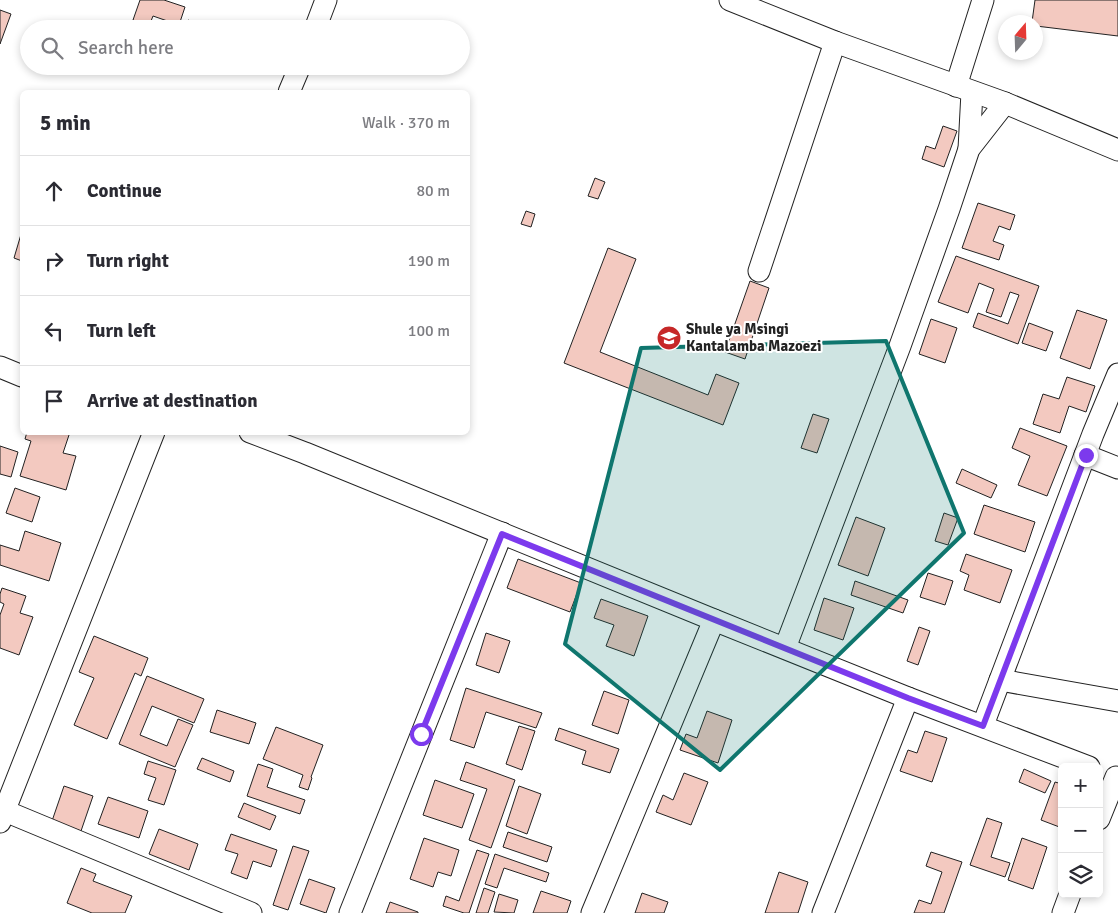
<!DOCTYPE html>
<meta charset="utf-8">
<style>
:root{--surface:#fff;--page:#f2f2f3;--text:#2b2b33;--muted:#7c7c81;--line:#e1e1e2}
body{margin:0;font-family:Signika,sans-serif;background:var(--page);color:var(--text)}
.controls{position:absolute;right:15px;bottom:15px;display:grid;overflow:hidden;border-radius:8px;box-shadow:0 2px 8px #0003}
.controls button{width:45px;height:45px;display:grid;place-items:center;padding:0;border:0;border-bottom:1px solid var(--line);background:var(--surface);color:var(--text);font:25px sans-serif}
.compass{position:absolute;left:998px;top:15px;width:45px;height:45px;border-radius:50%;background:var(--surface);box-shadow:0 2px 8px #0003;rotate:19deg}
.stop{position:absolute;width:15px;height:15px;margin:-11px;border:4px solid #7c3aed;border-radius:50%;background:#fff}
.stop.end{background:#7c3aed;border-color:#fff;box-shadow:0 1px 5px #0008}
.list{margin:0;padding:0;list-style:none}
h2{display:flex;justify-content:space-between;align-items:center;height:65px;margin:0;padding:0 20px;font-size:21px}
h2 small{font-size:16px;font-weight:400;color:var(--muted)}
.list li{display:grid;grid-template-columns:32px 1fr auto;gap:15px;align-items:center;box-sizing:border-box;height:70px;padding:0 20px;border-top:1px solid var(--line)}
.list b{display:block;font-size:19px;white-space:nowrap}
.list em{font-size:16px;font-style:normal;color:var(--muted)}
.icon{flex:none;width:28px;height:28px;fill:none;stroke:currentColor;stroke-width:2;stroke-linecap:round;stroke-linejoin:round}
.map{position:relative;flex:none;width:1118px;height:913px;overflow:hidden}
.search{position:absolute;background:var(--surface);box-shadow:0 2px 8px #0003;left:20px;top:20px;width:450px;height:55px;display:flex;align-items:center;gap:12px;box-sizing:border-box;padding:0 18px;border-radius:28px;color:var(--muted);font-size:19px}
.panel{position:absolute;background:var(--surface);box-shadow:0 2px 8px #0003;left:20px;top:90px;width:450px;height:345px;border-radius:8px}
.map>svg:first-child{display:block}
.building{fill:#f3c9c0;stroke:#222}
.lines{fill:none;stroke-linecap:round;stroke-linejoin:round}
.minor-casing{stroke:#222;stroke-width:23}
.minor{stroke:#fff;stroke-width:21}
.route{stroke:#7c3aed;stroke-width:6}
.marked{fill:#0f766e;fill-opacity:0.2;stroke:#0f766e;stroke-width:4;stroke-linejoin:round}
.labels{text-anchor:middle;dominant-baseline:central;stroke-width:4;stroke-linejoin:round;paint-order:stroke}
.poi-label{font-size:15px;font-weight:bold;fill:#222;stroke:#fff;text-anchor:start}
</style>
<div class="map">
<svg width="1118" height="913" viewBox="0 0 1118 913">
<rect width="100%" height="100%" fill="#fff"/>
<!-- building -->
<g class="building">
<polygon points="140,0 164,0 185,7 179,25 153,16 149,26 133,20"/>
<polygon points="1035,0 1118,0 1118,36 1036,26 1036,22 1032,22"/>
<polygon points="0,10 11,14 0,44"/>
<polygon points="188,20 213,29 185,29"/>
<polygon points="943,126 957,131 944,167 922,159 926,146 935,149"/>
<polygon points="595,178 605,182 598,199 588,196"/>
<polygon points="978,203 1015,215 1010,230 999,226 993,241 1004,245 999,260 962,248"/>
<polygon points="526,211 535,214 531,227 521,224"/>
<polygon points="22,231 22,261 14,258"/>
<polygon points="608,248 636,259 600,352 708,395 716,374 739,383 723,425 564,363"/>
<polygon points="956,256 1039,286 1018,344 973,327 978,313 1008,324 1019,295 1010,292 1001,317 986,312 994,289 979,283 968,313 938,302"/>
<polygon points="750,281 769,288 745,359 725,352"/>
<polygon points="1077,310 1107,320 1090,369 1060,358"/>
<polygon points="931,319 957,328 945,363 919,354"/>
<polygon points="1029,323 1053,332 1046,351 1022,343"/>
<polygon points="1067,377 1095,386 1086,412 1069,406 1060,433 1033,424 1043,394 1059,399"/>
<polygon points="813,414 829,419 817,453 801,448"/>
<polygon points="1020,428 1067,446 1047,496 1018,485 1030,456 1012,448"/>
<polygon points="27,432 70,432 63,453 76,456 66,490 20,476 31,441 25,439"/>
<polygon points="0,446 18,452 11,477 0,474"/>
<polygon points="962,469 997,485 991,498 956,483"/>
<polygon points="15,488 40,497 32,522 6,513"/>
<polygon points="984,505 1035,522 1025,552 974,534"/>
<polygon points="944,513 958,518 948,545 935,541"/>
<polygon points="856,517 885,528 868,576 838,565"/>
<polygon points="25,531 61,543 49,581 0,565 0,545 19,551"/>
<polygon points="966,554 1012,570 1000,603 964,590 969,575 960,571"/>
<polygon points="518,559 581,583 570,612 507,588"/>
<polygon points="928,573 953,581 945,605 920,597"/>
<polygon points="855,581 908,600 903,613 851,595"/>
<polygon points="2,588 26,596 20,613 33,617 19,655 0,648 0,615 4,604 0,602 0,594"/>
<polygon points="824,598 854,608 843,640 814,630"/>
<polygon points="601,599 648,616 634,656 606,646 614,625 594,618"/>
<polygon points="919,627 930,631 918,665 907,661"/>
<polygon points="486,633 510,641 499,673 476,665"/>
<polygon points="94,636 148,658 141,676 135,673 107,739 74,725 94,678 79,672"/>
<polygon points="147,676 204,699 194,723 152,706 140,735 167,746 178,719 193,725 175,767 119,744"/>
<polygon points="466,688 542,713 536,728 486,712 474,748 450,740"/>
<polygon points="604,691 629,700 618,734 592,725"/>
<polygon points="217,710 256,723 249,744 210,732"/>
<polygon points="707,711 732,720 718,763 680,750 686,734 697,738"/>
<polygon points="519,726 535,731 522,770 506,764"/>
<polygon points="276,727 323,745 311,777 312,778 308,790 299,787 303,775 263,759"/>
<polygon points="559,728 619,749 610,773 582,764 586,751 555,740"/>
<polygon points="925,731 947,738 932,782 900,771 908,750 917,753"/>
<polygon points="202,758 234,771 230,782 197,769"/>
<polygon points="148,761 176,770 164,805 148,800 156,778 144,774"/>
<polygon points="466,762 515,780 491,848 469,840 487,789 460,780"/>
<polygon points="258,764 273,769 267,787 305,800 300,814 247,796"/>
<polygon points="1024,769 1051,781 1045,793 1019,782"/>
<polygon points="684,773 708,782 691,825 656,812 663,795 673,800"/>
<polygon points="435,780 474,794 462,828 423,815"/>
<polygon points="1055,782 1062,784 1062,828 1041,820"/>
<polygon points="64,786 93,796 81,831 52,821"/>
<polygon points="519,786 541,794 527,834 506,826"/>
<polygon points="108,797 148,811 139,838 98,824"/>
<polygon points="244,803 276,816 270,830 238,817"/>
<polygon points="987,818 1002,823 991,857 1010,863 1005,877 970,865"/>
<polygon points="159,829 198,844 189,870 149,854"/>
<polygon points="508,832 552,847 547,862 503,847"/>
<polygon points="231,834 277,850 271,867 253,861 247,879 231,873 238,854 225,850"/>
<polygon points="424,838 459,850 451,876 438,872 433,887 410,879"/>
<polygon points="1022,838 1047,847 1033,889 1008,880"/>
<polygon points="293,846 309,851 288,910 273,905"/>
<polygon points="477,850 489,854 469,913 464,913 443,906 446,896 459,901"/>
<polygon points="931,852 962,862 944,913 914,913 919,900 931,904 942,872 926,866"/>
<polygon points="495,854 549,873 546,882 504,868 497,888 485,884"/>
<polygon points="81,868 96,874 93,881 132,896 125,913 92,913 67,903"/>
<polygon points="779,872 808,882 798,913 765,913"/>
<polygon points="309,879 335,888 326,913 300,904"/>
<polygon points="484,888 495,892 488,913 476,913"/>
<polygon points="541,891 571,901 567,913 533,913"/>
<polygon points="642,893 668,902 664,913 635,913"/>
<polygon points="499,894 518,900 514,913 494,912"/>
<polygon points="390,902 418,912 418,913 386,913"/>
</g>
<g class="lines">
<defs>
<g id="minor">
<polyline points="730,0 835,42 1005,103 1118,150"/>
<polyline points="315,29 326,0"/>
<polyline points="956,86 983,0"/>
<polyline points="289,92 300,66"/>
<polyline points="969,149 972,92"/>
<polyline points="759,271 835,42"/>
<polyline points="0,367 22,376"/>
<polyline points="250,432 305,453 714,620 908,698 1089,767"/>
<polyline points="1085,455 1118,468"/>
<polyline points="785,648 900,346 949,209 969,149 1005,103"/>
<polyline points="1000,680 1118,701"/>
<polyline points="983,725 1093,434 1118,374"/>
<polyline points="5,811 251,913"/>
<polyline points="1099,819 1116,777"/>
<polyline points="0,822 154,432"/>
<polyline points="350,913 502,533"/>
<polyline points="592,913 714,620"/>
<polyline points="823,913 908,698"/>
<polyline points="1063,913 1070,894"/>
</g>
</defs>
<!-- minor casing -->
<use href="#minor" class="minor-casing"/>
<!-- minor -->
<use href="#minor" class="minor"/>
</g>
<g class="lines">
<!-- route -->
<polyline class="route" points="421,734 502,534 908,698 983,726 1086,455"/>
</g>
<!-- marked area -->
<path class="marked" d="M886,341L964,533L720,770L565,644L641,348Z"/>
<!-- icons -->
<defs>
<symbol id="school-disc" viewBox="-11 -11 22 22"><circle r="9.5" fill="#c62828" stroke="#fff"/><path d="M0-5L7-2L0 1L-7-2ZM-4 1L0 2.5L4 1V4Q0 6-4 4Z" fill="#fff"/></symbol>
</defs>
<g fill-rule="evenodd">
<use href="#school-disc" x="655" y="324" width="28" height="28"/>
</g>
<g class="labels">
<!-- poi labels -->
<g class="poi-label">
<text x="686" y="329">Shule ya Msingi<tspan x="686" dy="17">Kantalamba Mazoezi</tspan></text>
</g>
</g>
</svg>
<div class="controls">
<button>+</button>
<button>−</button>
<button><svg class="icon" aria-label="layers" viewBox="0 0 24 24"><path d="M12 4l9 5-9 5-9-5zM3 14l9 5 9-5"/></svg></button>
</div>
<svg class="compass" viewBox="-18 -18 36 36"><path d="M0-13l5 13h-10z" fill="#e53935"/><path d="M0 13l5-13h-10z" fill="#7c7c81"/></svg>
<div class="stop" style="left:421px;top:734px"></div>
<div class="stop end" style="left:1086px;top:455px"></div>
<div class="search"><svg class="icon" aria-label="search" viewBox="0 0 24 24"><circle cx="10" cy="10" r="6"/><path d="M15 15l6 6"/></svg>Search here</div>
<section class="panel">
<h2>5 min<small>Walk · 370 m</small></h2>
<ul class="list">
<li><svg class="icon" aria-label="ahead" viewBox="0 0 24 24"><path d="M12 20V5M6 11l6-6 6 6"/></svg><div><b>Continue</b></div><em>80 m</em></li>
<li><svg class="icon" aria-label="right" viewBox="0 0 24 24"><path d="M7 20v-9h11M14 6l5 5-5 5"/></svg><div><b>Turn right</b></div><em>190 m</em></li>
<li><svg class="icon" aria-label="left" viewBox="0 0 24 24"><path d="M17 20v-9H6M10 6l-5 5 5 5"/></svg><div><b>Turn left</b></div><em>100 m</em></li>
<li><svg class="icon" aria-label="arrive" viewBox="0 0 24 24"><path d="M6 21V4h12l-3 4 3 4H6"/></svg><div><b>Arrive at destination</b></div></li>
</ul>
</section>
</div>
